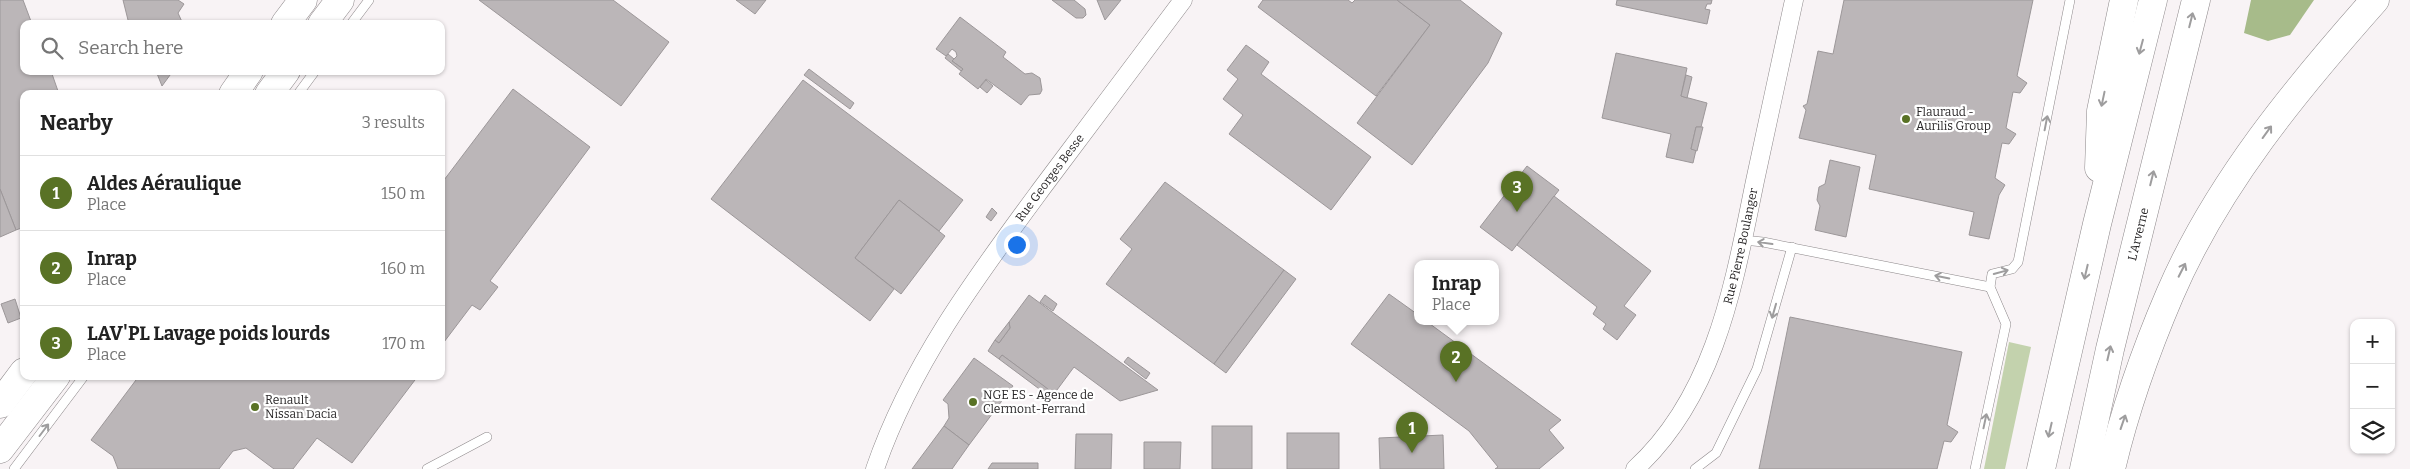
<!DOCTYPE html>
<meta charset="utf-8">
<style>
:root{--surface:#fff;--page:#f6f6f6;--text:#222;--muted:#767676;--line:#e0e0e0;--accent:#597225}
body{margin:0;font-family:Bitter,serif;background:var(--page);color:var(--text)}
.controls{position:absolute;right:15px;bottom:15px;display:grid;overflow:hidden;border-radius:10px;box-shadow:0 1px 4px #0004}
.controls button{width:45px;height:45px;display:grid;place-items:center;padding:0;border:0;border-bottom:1px solid var(--line);background:var(--surface);color:var(--text);font:25px sans-serif}
.you{position:absolute;left:1016px;top:244px;width:18px;height:18px;margin:-12px;border:4px solid #fff;border-radius:50%;background:#1a73e8;box-shadow:0 0 0 8px #1a73e833}
.badge{display:grid;place-items:center;width:32px;height:32px;border-radius:50%;background:var(--accent);color:#fff;font-size:16px;font-weight:700}
.pin{position:absolute;translate:-50% -41px;filter:drop-shadow(0 1px 2px #0008)}
.pin::after{content:'';position:absolute;top:26px;width:18px;height:15px;background:inherit;clip-path:polygon(0 0,100% 0,50% 100%)}
.popup{position:absolute;left:1414px;top:260px;width:85px;height:65px;box-sizing:border-box;display:grid;place-content:center;border-radius:10px;background:var(--surface);filter:drop-shadow(0 1px 4px #0005);font-size:16px;white-space:nowrap;color:var(--muted)}
.popup b{font-size:19px;color:var(--text)}
.popup::after{content:'';position:absolute;left:50%;top:100%;margin-left:-10px;border:10px solid transparent;border-top-color:var(--surface)}
.list{margin:0;padding:0;list-style:none}
h2{display:flex;justify-content:space-between;align-items:center;height:65px;margin:0;padding:0 20px;font-size:21px}
h2 small{font-size:16px;font-weight:400;color:var(--muted)}
.list li{display:grid;grid-template-columns:32px 1fr auto;gap:15px;align-items:center;box-sizing:border-box;height:75px;padding:0 20px;border-top:1px solid var(--line)}
.list b{display:block;font-size:19px;white-space:nowrap}
.list p{margin:0;font-size:16px;white-space:nowrap;color:var(--muted)}
.list em{font-size:16px;font-style:normal;color:var(--muted)}
.icon{flex:none;width:28px;height:28px;fill:none;stroke:currentColor;stroke-width:2;stroke-linecap:round;stroke-linejoin:round}
.map{position:relative;flex:none;width:2410px;height:469px;overflow:hidden}
.search{position:absolute;background:var(--surface);box-shadow:0 1px 4px #0004;left:20px;top:20px;width:425px;height:55px;display:flex;align-items:center;gap:12px;box-sizing:border-box;padding:0 18px;border-radius:10px;color:var(--muted);font-size:19px}
.panel{position:absolute;background:var(--surface);box-shadow:0 1px 4px #0004;left:20px;top:90px;width:425px;height:290px;border-radius:10px}
.map>svg:first-child{display:block}
.green{fill:#c3d2ad}
.water{fill:#a7bb8a}
.building{fill:#bbb6b8;stroke:#9c9799}
.lines{fill:none;stroke-linecap:round;stroke-linejoin:round}
.lane-casing{stroke:#8c8789;stroke-width:10}
.street-casing{stroke:#8c8789;stroke-width:19}
.primary-casing{stroke:#8c8789;stroke-width:29}
.highway-casing{stroke:#8c8789;stroke-width:29}
.lane{stroke:#fff;stroke-width:9}
.street{stroke:#fff;stroke-width:18}
.primary{stroke:#fff;stroke-width:28}
.highway{stroke:#fff;stroke-width:28}
.oneway{stroke:#9e9d9e}
.poi-dot{fill:#597225;stroke:#fff;stroke-width:2}
.labels{text-anchor:middle;dominant-baseline:central;stroke-width:4.5;stroke-linejoin:round;paint-order:stroke}
.poi-label{font-size:12px;fill:#282627;stroke:#fff;text-anchor:start}
.street-label{font-size:12px;fill:#282627;stroke:#fff}
</style>
<div class="map">
<svg width="2410" height="469" viewBox="0 0 2410 469">
<rect width="100%" height="100%" fill="#f8f3f5"/>
<!-- green -->
<polygon class="green" points="2009,342 2031,347 2005,469 1984,469"/>
<!-- water -->
<polygon class="water" points="2251,0 2314,0 2290,35 2268,41 2244,33"/>
<!-- building -->
<g class="building">
<polygon points="0,0 23,0 32,24 24,24 24,71 51,71 59,94 24,94 24,227 16,230 0,189"/>
<polygon points="123,0 178,0 184,4 178,13 183,24 129,24"/>
<polygon points="479,0 613,0 669,42 621,106"/>
<polygon points="736,0 766,0 755,14"/>
<polygon points="1052,0 1074,0 1085,9 1086,15 1083,18 1076,18"/>
<polygon points="1097,0 1121,0 1105,20"/>
<polygon points="1263,0 1348,0 1352,3 1355,0 1397,0 1430,25 1376,96 1258,7"/>
<polygon points="1397,0 1460,0 1502,33 1488,63 1412,165 1357,123 1430,25"/>
<polygon points="1617,0 1712,0 1711,4 1707,4 1705,9 1710,10 1707,24 1616,5"/>
<polygon points="1844,0 2033,0 2017,76 2027,83 2020,93 2013,92 2006,128 2016,134 2009,144 2002,143 1995,178 2005,185 1999,195 1989,239 1969,235 1974,212 1869,189 1876,155 1799,138 1806,110 1803,106 1807,104 1818,51 1833,54"/>
<polygon points="960,17 1006,52 1003,57 1025,74 1032,73 1040,78 1042,90 1040,94 1029,95 1021,105 986,79 978,89 959,74 963,69 952,61 957,56 956,52 952,49 946,56 936,49"/>
<polygon points="1246,45 1269,62 1261,74 1371,157 1331,210 1229,134 1243,115 1223,99 1238,79 1227,70"/>
<polygon points="1616,53 1687,68 1681,96 1707,103 1701,127 1696,127 1691,149 1696,150 1693,163 1666,157 1671,134 1602,118"/>
<polygon points="948,54 954,59 952,61 963,69 961,71 945,58"/>
<polygon points="809,69 854,103 850,109 804,75"/>
<polygon points="156,71 173,71 162,86"/>
<polygon points="1686,75 1692,77 1687,98 1681,96"/>
<polygon points="803,80 963,200 939,231 899,200 855,258 894,289 870,321 711,199"/>
<polygon points="986,80 993,86 987,93 980,87"/>
<polygon points="513,89 590,147 490,281 498,287 480,310 472,305 441,346 441,184"/>
<polygon points="1696,127 1703,127 1697,151 1691,149"/>
<polygon points="1830,160 1860,167 1846,237 1815,230 1820,206 1817,200 1819,187 1825,184"/>
<polygon points="1527,166 1559,190 1512,251 1480,227"/>
<polygon points="1165,182 1284,270 1214,364 1106,284 1132,249 1120,239"/>
<polygon points="0,189 16,230 0,237"/>
<polygon points="1554,196 1651,271 1624,306 1636,315 1617,340 1603,329 1606,324 1593,314 1597,307 1517,245"/>
<polygon points="899,200 945,236 901,294 855,258"/>
<polygon points="992,208 997,213 991,221 986,217"/>
<polygon points="1284,270 1296,279 1226,373 1214,364"/>
<polygon points="1389,294 1417,314 1417,321 1426,321 1561,420 1549,430 1564,448 1539,469 1495,469 1498,467 1469,431 1351,344"/>
<polygon points="1029,295 1082,334 1158,390 1120,401 1074,367 1054,394 1002,355 999,359 988,351 995,340 999,343 1010,328 1009,322"/>
<polygon points="1045,295 1057,304 1053,311 1040,302"/>
<polygon points="15,299 21,318 8,323 1,304"/>
<polygon points="1790,317 1962,352 1947,425 1958,432 1951,442 1944,441 1937,469 1759,469"/>
<polygon points="1009,322 1010,328 999,343 995,340"/>
<polygon points="1002,355 1044,386 1054,394 1050,397 999,359"/>
<polygon points="1128,357 1150,373 1146,379 1124,362"/>
<polygon points="974,358 1013,386 969,445 944,426 949,418 948,404 943,400"/>
<polygon points="139,376 418,376 352,463 317,438 293,469 274,469 246,448 233,451 219,469 118,469 113,456 91,440"/>
<polygon points="944,426 969,445 952,469 912,469"/>
<rect x="1212" y="426" width="40" height="43"/>
<rect x="1287" y="433" width="52" height="36"/>
<polygon points="1076,434 1112,434 1111,469 1075,469"/>
<polygon points="1443,435 1444,469 1380,469 1379,438"/>
<polygon points="1144,442 1181,442 1180,469 1144,469"/>
<polygon points="992,463 1038,463 1038,469 988,469"/>
</g>
<g class="lines">
<defs>
<g id="lane">
<polyline points="351,24 369,0"/>
<polyline points="298,94 315,71"/>
<polyline points="1743,240 1763,242 1990,287"/>
<polyline points="14,469 84,376"/>
<polyline points="427,469 487,437"/>
<polyline points="1695,469 1716,453 1757,369 1792,247"/>
<polyline points="1975,469 2006,324 1990,287 1992,274 2012,269 2018,262 2070,0"/>
</g>
<g id="street">
<path id="s1" d="M875,469C911,364 977,276 1042,188C1089,125 1136,63 1183,0"/>
<path id="s2" d="M1635,469C1716,395 1734,283 1755,181C1768,121 1781,60 1794,0"/>
</g>
<g id="primary">
<polyline points="285,24 303,0"/>
<polyline points="322,24 340,0"/>
<polyline points="233,94 249,71"/>
<polyline points="269,94 286,71"/>
<polyline points="0,404 24,372"/>
<polyline points="0,449 56,376"/>
</g>
<g id="highway">
<polyline points="2099,168 2101,111 2124,0"/>
<polyline points="2041,469 2097,224 2153,0"/>
<path id="s3" d="M2084,469L2110,349L2196,0"/>
<path d="M2111,469C2125,409 2146,350 2170,294C2217,184 2297,88 2375,0"/>
</g>
</defs>
<!-- lane casing -->
<use href="#lane" class="lane-casing"/>
<!-- street casing -->
<use href="#street" class="street-casing"/>
<!-- primary casing -->
<use href="#primary" class="primary-casing"/>
<!-- highway casing -->
<use href="#highway" class="highway-casing"/>
<!-- lane -->
<use href="#lane" class="lane"/>
<!-- street -->
<use href="#street" class="street"/>
<!-- primary -->
<use href="#primary" class="primary"/>
<!-- highway -->
<use href="#highway" class="highway"/>
</g>
<!-- one-way arrows -->
<defs><path id="oneway-shaft" d="M-6 0H5M1.5-3L5.5 0L1.5 3" fill="none" stroke-width="1.6" stroke-linecap="round" stroke-linejoin="round" transform="scale(1.25)"/></defs>
<g class="oneway">
<use href="#oneway-shaft" transform="translate(2191 20) rotate(-76)"/>
<use href="#oneway-shaft" transform="translate(2141 47) rotate(105)"/>
<use href="#oneway-shaft" transform="translate(2103 99) rotate(102)"/>
<use href="#oneway-shaft" transform="translate(2046 123) rotate(-79)"/>
<use href="#oneway-shaft" transform="translate(2267 132) rotate(-54)"/>
<use href="#oneway-shaft" transform="translate(2152 178) rotate(-76)"/>
<use href="#oneway-shaft" transform="translate(1765 243) rotate(-172)"/>
<use href="#oneway-shaft" transform="translate(2182 270) rotate(-63)"/>
<use href="#oneway-shaft" transform="translate(2001 272) rotate(-15)"/>
<use href="#oneway-shaft" transform="translate(2086 272) rotate(103)"/>
<use href="#oneway-shaft" transform="translate(1942 277) rotate(-169)"/>
<use href="#oneway-shaft" transform="translate(1774 311) rotate(106)"/>
<use href="#oneway-shaft" transform="translate(2109 353) rotate(-77)"/>
<use href="#oneway-shaft" transform="translate(1985 421) rotate(-78)"/>
<use href="#oneway-shaft" transform="translate(2123 422) rotate(-71)"/>
<use href="#oneway-shaft" transform="translate(44 430) rotate(-53)"/>
<use href="#oneway-shaft" transform="translate(2050 430) rotate(103)"/>
</g>
<!-- markers -->
<g class="poi-dot">
<circle cx="1906" cy="119" r="5"/>
<circle cx="973" cy="402" r="5"/>
<circle cx="255" cy="407" r="5"/>
</g>
<g class="labels">
<!-- poi labels -->
<g class="poi-label">
<text x="1916" y="112">Flauraud -<tspan x="1916" dy="14">Aurilis Group</tspan></text>
<text x="983" y="395">NGE ES - Agence de<tspan x="983" dy="14">Clermont-Ferrand</tspan></text>
<text x="265" y="400">Renault<tspan x="265" dy="14">Nissan Dacia</tspan></text>
</g>
<!-- street labels -->
<g class="street-label">
<text stroke="none"><textPath href="#s1" startOffset="341">Rue Georges Besse</textPath></text>
<text stroke="none"><textPath href="#s3" startOffset="241">L'Arverne</textPath></text>
<text stroke="none"><textPath href="#s2" startOffset="251">Rue Pierre Boulanger</textPath></text>
</g>
</g>
</svg>
<div class="controls">
<button>+</button>
<button>−</button>
<button><svg class="icon" aria-label="layers" viewBox="0 0 24 24"><path d="M12 4l9 5-9 5-9-5zM3 14l9 5 9-5"/></svg></button>
</div>
<div class="you"></div>
<div class="pin badge" style="left:1412px;top:453px">1</div>
<div class="pin badge" style="left:1456px;top:382px">2</div>
<div class="popup"><b>Inrap</b>Place</div>
<div class="pin badge" style="left:1517px;top:212px">3</div>
<div class="search"><svg class="icon" aria-label="search" viewBox="0 0 24 24"><circle cx="10" cy="10" r="6"/><path d="M15 15l6 6"/></svg>Search here</div>
<section class="panel">
<h2>Nearby<small>3 results</small></h2>
<ul class="list">
<li><span class="badge">1</span><div><b>Aldes Aéraulique</b><p>Place</p></div><em>150 m</em></li>
<li><span class="badge">2</span><div><b>Inrap</b><p>Place</p></div><em>160 m</em></li>
<li><span class="badge">3</span><div><b>LAV'PL Lavage poids lourds</b><p>Place</p></div><em>170 m</em></li>
</ul>
</section>
</div>
